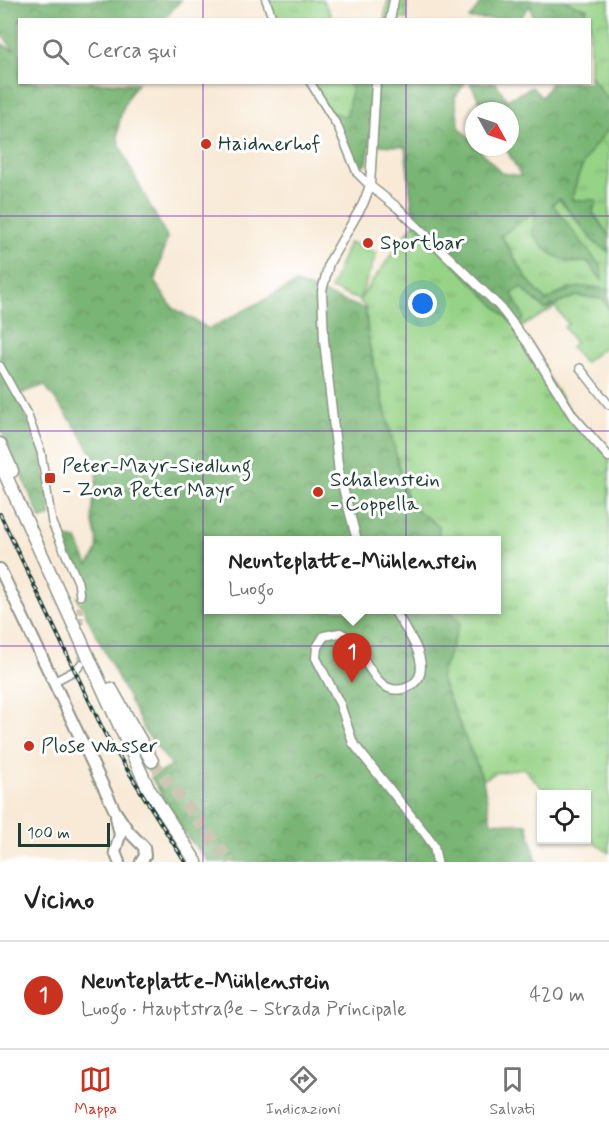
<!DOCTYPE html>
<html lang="it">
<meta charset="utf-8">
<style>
:root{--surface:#fff;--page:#f6f6f6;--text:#222;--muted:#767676;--line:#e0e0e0;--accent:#c8321e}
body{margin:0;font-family:Mynerve,sans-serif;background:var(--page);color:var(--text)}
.controls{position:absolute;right:18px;bottom:18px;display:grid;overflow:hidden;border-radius:0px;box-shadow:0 2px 4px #0004}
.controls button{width:54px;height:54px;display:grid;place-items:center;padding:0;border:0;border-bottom:2px solid var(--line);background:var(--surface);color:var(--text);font:30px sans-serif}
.compass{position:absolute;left:465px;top:102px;width:54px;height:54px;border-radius:50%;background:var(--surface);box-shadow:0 2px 4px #0004;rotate:130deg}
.scale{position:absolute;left:18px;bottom:15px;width:92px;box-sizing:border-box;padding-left:6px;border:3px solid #1f3d34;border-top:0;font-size:16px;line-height:21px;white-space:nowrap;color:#1f3d34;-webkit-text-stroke:4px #fff;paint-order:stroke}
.you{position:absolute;left:423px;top:304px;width:21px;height:21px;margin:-15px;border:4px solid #fff;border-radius:50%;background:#1a73e8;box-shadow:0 0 0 9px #1a73e833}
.badge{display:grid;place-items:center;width:39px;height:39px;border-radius:50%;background:var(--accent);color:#fff;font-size:20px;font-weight:700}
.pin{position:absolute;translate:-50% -50px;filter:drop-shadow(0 2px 3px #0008)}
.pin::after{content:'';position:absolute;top:32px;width:21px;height:18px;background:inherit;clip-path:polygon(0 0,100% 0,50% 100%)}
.popup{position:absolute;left:204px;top:536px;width:297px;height:78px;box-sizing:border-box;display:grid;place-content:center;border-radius:0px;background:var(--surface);filter:drop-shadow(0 2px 4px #0005);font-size:20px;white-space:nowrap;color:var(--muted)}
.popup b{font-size:22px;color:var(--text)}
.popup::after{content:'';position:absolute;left:50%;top:100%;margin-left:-12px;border:12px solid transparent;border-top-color:var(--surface)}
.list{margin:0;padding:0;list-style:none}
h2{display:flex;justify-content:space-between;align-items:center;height:78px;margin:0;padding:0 24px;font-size:26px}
h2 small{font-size:20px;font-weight:400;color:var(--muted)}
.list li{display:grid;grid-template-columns:39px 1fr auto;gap:18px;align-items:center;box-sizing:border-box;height:108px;padding:0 24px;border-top:2px solid var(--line)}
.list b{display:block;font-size:22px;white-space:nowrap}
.list p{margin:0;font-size:20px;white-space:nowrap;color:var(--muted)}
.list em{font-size:20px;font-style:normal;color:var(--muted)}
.icon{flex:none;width:33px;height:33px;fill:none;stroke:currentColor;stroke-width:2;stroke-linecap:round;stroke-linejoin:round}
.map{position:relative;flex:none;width:609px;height:862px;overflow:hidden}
.search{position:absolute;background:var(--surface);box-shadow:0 2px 4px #0004;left:18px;right:18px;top:18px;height:66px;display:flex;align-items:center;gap:15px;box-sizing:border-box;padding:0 21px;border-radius:0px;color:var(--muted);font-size:22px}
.sheet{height:186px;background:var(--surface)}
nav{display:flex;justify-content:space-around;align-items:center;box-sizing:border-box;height:84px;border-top:2px solid var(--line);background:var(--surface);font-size:16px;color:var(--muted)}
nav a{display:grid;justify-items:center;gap:3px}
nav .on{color:var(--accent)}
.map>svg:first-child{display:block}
.grass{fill:url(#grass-tufts);stroke:#5b885e;stroke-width:1.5}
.forest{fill:url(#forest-crowns);stroke:#4c7954;stroke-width:1.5}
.park{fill:#97d387;stroke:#5b885e;stroke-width:1.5}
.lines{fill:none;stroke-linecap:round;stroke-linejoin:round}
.minor-tunnel{stroke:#cdc7b6;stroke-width:7;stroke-dasharray:7 3.5;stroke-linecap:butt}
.motorway-tunnel{stroke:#cdc7b6;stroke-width:12;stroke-dasharray:12 6;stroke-linecap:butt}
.minor-casing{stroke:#8c9486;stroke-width:10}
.tertiary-casing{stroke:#8c9486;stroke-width:11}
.primary-casing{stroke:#8c9486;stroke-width:14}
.motorway-casing{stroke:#8c9486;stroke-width:15}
.minor{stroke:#fff;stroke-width:7}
.tertiary{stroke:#fff;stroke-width:8}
.primary{stroke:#fff;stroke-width:10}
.motorway{stroke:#fff;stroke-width:12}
.rail-casing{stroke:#1f3d34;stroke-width:4}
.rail{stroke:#fff;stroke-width:1.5;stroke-dasharray:4.5;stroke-linecap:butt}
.grid{fill:none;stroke:#7b2cbf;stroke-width:1.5;stroke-opacity:0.55}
.poi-dot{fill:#c8321e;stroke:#fff;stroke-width:2}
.labels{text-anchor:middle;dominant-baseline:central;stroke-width:6;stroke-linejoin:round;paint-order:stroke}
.poi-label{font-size:21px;fill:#1f3d34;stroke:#fff;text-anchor:start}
</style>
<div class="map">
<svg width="609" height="862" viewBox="0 0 609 862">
<defs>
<pattern id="grass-tufts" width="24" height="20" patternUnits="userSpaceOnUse" patternTransform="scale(1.5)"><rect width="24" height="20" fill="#97d387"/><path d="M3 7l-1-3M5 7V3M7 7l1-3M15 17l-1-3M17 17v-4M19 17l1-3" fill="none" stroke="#7bac6f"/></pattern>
<pattern id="forest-crowns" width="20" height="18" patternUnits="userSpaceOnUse" patternTransform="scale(1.5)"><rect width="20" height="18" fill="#79b574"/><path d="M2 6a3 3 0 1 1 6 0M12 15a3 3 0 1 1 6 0" fill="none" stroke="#639460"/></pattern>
</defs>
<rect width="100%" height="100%" fill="#fff"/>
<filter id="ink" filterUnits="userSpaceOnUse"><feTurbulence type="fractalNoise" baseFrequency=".0167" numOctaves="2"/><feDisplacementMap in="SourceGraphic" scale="12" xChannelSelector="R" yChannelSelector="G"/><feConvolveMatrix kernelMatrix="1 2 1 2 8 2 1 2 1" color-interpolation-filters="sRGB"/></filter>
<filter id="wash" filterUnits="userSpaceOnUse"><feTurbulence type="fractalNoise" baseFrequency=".008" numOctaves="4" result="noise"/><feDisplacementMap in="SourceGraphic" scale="24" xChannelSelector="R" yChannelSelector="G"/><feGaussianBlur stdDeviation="1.35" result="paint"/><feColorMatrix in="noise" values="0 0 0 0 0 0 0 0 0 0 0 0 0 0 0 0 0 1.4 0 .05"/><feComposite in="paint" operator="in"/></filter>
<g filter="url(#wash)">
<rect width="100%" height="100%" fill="#f8ead7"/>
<!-- grass -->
<g class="grass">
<polygon points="266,0 323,0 333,19 273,19"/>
<polygon points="388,0 406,0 407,19 384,20"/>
<polygon points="562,0 609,0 609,101 590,76 590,20 581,19 587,9"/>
<polygon points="310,83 352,83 347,117 330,112"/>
<path d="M609,129V236L593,213L572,200C577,172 588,150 609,129Z"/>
<polygon points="559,199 595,243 609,252 609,291 568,288 546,301 527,279 501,235 535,210 568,263 588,262 601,279 601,267 551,204"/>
<polygon points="414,223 523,317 512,294 521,287 545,309 576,296 603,299 609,310 609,347 607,345 584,363 571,347 575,343 564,327 568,324 555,307 518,329 565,404 609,457 609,853 587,837 586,794 548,794 523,768 495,773 483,780 440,677 460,623 450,610 496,610 496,540 438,540 439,526 408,504 369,344 366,309 359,300"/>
</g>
<!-- forest -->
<g class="forest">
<path d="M0,0H181L164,19L20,20V82L138,83C126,96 117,119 118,138C119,152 158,219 167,237L155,283L173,308L209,329L296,283L365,309L369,344L408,504L439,526L438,540H208V610H450L460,623L440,677L483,780L491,822L527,824L537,862H209L184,833L151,777L172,766L146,733L77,597L86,596L85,581L60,537L77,540L88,565C103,546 97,543 93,523C90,507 97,488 97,472C96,447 59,407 45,385L17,395L41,452L51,516L41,519L0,427V43L15,51L0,32Z"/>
<polygon points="483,0 562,0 587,9 581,19 533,19 530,5 520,19 469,19"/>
<path d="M590,76L609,101V129C589,150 577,171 572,200H596L593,213L609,236V252L595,243L560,199L552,204L601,267L602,280L588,262C561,263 549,256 533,234L535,211L501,236L527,279L546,301C569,287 582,283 608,290L609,310L603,299L576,296L545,309L521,287L512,294L524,317L518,329L414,223L405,147L370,144L367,164L355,168L330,112L347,117L352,83H465L455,97L459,127L474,143V147H477L501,173L521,176L505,147H510V111H485L470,83H496L507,100L532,87L542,98L551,83L590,82Z"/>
</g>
<!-- park -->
<polygon class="park" points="349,242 377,253 359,300 331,289"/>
</g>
<g filter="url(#ink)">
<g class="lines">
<!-- minor-tunnel -->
<g class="minor-tunnel">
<polyline points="80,596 80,631"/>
<polyline points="80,645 81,664"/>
</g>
<!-- motorway-tunnel -->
<polyline class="motorway-tunnel" points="152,761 230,862"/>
<defs>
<g id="minor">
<polyline points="266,0 273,20"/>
<polyline points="310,82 338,127 357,173 370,186"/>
<polyline points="0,366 28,416 41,452 52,523 78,582 80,596"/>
<polyline points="580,368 609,405"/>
<polyline points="55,681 76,670 81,664"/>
</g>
<g id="tertiary">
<polyline points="390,20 394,0"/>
<polyline points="370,186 398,208 500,307 527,342 573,416 609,457"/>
<polyline points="357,540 339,473 324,340 322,291 329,263 363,204 370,186 376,82"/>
<path d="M394,610C403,626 428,656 419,677C416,682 411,686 406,688C371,700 366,643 340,633L324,636L317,647L316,658L340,704L353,743L424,832L434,846L437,862"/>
</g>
<g id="primary">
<polyline points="0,569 115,811 129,832 144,847 145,856 141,862"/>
<polyline points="116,817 120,835 115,852 119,862"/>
</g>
<g id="motorway">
<polyline points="0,444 12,471"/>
<polyline points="0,463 148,788 196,862"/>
<polyline points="111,689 152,761"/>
</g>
</defs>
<!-- minor casing -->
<use href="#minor" class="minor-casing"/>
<!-- tertiary casing -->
<use href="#tertiary" class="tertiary-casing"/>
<!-- primary casing -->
<use href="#primary" class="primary-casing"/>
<!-- motorway casing -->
<use href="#motorway" class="motorway-casing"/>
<!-- minor -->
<use href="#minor" class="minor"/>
<!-- tertiary -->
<use href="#tertiary" class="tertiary"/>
<!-- primary -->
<use href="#primary" class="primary"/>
<!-- motorway -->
<use href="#motorway" class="motorway"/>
<defs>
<polyline id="rail" points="0,514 105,734 185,862"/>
</defs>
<!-- rail casing -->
<use href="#rail" class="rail-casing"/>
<!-- rail -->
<use href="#rail" class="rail"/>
</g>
</g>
<!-- grid -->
<path class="grid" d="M203,0V20M406,0V20M203,82V862M406,82V862M0,216H609M0,431H609M0,646H609"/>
<!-- markers -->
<g class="poi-dot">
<circle cx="206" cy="144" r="6"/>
<circle cx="368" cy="243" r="6"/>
<rect x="44" y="472" width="12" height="12" rx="3"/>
<circle cx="318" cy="492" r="6"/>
<circle cx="29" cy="746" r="6"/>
</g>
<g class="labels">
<!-- poi labels -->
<g class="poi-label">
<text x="218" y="144">Haidnerhof</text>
<text x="380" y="243">Sportbar</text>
<text x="62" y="466">Peter-Mayr-Siedlung<tspan x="62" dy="24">- Zona Peter Mayr</tspan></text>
<text x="330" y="480">Schalenstein<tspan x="330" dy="24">- Coppella</tspan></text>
<text x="41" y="746">Plose Wasser</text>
</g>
</g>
</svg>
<div class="controls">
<button><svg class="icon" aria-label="locate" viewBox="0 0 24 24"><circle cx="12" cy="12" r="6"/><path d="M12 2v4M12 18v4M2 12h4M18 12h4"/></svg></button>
</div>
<svg class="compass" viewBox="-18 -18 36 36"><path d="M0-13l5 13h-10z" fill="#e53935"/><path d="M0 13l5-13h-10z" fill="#767676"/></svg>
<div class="scale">100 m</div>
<div class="you"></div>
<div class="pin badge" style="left:352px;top:683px">1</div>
<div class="popup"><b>Neunteplatte-Mühlenstein</b>Luogo</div>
<div class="search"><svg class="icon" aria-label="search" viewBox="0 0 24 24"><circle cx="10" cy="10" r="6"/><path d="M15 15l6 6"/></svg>Cerca qui</div>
</div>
<section class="sheet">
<h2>Vicino<small></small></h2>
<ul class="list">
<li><span class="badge">1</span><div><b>Neunteplatte-Mühlenstein</b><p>Luogo · Hauptstraße - Strada Principale</p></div><em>420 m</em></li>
</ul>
</section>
<nav>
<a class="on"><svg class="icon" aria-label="map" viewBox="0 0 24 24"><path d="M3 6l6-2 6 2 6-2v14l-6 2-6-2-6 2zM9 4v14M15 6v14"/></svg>Mappa</a>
<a><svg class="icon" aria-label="directions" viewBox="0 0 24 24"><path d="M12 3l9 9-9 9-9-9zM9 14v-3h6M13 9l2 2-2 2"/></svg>Indicazioni</a>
<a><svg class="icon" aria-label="saved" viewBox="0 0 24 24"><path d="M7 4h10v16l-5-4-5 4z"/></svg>Salvati</a>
</nav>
